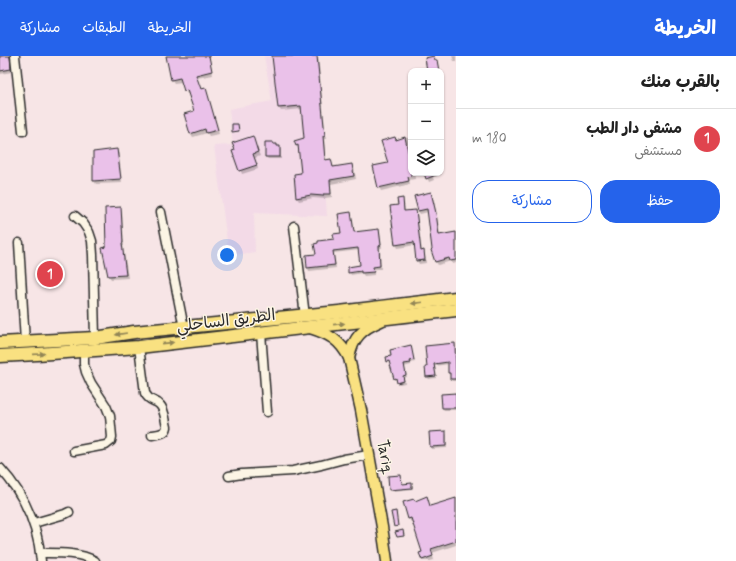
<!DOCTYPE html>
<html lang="ar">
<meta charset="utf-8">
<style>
:root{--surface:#fff;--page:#f2f2f2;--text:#222;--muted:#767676;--line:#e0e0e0;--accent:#2563eb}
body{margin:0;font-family:Mynerve,"Playpen Sans Arabic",sans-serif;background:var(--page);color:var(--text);direction:rtl}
.controls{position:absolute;right:12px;top:12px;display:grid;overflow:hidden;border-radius:8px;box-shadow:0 1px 3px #0004}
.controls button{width:36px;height:36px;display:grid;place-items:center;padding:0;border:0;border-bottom:1px solid var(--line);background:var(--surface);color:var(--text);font:20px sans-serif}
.you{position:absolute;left:227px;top:199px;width:14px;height:14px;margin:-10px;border:3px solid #fff;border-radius:50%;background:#1a73e8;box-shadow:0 0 0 6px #1a73e833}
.badge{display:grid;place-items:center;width:26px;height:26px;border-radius:50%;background:var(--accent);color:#fff;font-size:13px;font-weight:700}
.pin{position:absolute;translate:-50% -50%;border:2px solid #fff;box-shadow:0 1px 4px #0006}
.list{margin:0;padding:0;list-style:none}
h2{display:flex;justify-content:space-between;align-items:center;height:52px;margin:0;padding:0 16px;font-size:17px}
h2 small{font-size:13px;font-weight:400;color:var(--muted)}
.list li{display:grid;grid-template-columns:26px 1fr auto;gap:12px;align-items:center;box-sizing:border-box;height:60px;padding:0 16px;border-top:1px solid var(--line)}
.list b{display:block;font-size:15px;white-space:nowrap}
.list p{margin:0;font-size:13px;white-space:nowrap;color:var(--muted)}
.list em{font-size:13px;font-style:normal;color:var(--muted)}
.actions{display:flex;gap:8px;padding:12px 16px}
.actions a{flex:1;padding:9px 0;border:1px solid var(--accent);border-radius:16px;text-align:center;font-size:14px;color:var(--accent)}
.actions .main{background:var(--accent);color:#fff}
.icon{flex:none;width:22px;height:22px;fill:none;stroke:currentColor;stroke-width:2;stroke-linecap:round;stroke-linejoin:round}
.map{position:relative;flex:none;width:456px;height:505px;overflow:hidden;direction:ltr}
header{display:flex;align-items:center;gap:24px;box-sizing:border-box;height:56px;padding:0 20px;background:var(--accent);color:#fff}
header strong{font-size:19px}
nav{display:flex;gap:22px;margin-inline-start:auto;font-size:14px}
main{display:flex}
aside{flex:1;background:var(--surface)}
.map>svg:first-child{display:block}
.built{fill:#f3dae7}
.shadow{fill:#0003}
.building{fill:#eac1e9;stroke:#2b2b2b}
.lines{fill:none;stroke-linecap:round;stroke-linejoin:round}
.minor-casing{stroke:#2b2b2b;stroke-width:11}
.major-casing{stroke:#2b2b2b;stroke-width:13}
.highway-casing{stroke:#2b2b2b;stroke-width:15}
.minor{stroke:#fcf5e5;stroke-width:8}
.major{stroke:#f9e181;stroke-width:10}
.highway{stroke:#f9e181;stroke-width:12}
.oneway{fill:#928656}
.labels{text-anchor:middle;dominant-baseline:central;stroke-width:3;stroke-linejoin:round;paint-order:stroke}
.street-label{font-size:16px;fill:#2b2b2b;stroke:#fcf5e5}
</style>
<header>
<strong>الخريطة</strong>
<nav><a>الخريطة</a><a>الطبقات</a><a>مشاركة</a></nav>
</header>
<main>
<aside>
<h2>بالقرب منك<small></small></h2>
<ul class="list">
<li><span class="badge" style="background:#e0444e">1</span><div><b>مشفى دار الطب</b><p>مستشفى</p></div><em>180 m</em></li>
</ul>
<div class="actions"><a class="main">حفظ</a><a>مشاركة</a></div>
</aside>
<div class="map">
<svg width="456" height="505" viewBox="0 0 456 505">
<rect width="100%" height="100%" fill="#f7e5e6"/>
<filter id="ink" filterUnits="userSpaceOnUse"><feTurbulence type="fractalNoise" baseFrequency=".025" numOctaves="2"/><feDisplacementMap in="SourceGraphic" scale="8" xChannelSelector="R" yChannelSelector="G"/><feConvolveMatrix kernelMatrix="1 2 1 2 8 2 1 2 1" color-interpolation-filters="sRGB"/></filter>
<g filter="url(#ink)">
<!-- built -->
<polygon class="built" points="264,0 316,0 327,160 254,157 255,196 229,200 214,90 233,89 229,53 272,45"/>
<!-- shadow -->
<g class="shadow">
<polygon points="0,0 12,0 10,4 12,16 0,18"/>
<polygon points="167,0 209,0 213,19 197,22 201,34 207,36 219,78 209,80 207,77 193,81 191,78 186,59 195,56 189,38 187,38 182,26 174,27 172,24"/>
<polygon points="273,0 318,0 326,83 324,83 326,105 331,104 334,112 352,109 354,112 356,123 331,128 332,141 325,142 325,143 313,142 299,145 297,142 302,118 299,93 297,90 305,83 302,53 281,55 279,52"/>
<polygon points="452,0 456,0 456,5 454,5"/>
<polygon points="252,81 260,100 255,102 258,113 242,118 233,96"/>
<polygon points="411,81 411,117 414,117 415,123 409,124 410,128 381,135 379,131 389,107 396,85"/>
<polygon points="273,87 274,89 279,91 281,94 281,103 268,103 266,101"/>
<polygon points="117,94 119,98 122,127 96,128 94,125"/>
<polygon points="425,117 431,117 434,124 429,126"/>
<polygon points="431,137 433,140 437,161 440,180 456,178 456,207 453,208 451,205 438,209 436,206 432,194 428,156 420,158 418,155"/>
<polygon points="402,143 404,147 405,156 416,155 417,158 422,196 423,195 425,199 426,207 419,208 417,204 415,189 398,192 396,188 399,150"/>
<polygon points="120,152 122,155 124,190 123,190 128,222 111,223 109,220 107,192"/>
<polygon points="351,157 352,160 355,177 379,174 380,177 382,192 380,192 381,213 374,213 374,219 364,220 362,217 351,219 350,217 366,215 361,210 360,194 334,197 336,212 309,215 308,212 317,199 342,178"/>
<polygon points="455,288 456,290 456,325 452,325 451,323 449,316 449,308 435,310 436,322 429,323 427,321 426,312"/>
<polygon points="410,290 415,306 411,307 411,309 404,311 407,321 404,322 405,327 399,328 397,324 396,325 395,322 391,307 390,308 387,302 392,300"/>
<polygon points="456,338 456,354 444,354 443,352"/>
<polygon points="445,376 447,379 447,392 432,393 431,390"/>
<polygon points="412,428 413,433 391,435 390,434"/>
<polygon points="456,443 456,489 432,497 434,504 430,505 423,505 422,504 423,497 413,465 411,466 409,463 404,447 415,446 430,451"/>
</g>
<!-- building -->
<g class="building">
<polygon points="0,0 10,0 11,13 0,15"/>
<polygon points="166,0 209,0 212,15 196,19 201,33 206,32 218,74 206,77 205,73 190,78 184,58 194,55 187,34 184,35 180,22 171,24"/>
<polygon points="272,0 317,0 325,80 323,80 325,104 331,103 333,111 352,108 354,120 330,124 331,138 323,138 323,140 311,139 296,142 294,118 301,117 298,89 296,90 294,85 304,82 301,50 278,52"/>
<polygon points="434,0 435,4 437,4 439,15 427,15 425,2"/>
<polygon points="232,68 238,68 239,75 232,76"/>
<polygon points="253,80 258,96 253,98 257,109 239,115 232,95 235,94 232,87"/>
<polygon points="395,81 396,84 405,81 411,108 411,120 408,121 409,125 378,132 373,110 388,107 381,85"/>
<polygon points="265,86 273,86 273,88 277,88 277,90 280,90 280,101 265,101"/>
<polygon points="117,93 121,123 93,125 93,96"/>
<polygon points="424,117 441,117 426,123"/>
<polygon points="431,136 436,157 439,179 456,176 456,204 450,205 449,202 435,206 431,194 432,193 427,153 418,155 414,140"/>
<polygon points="403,142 404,155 416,154 421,195 424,194 425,204 416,205 414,186 395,189 390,150 398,149 397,143"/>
<polygon points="121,151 123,187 122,187 126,219 108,220 102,192 106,191 105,152"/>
<polygon points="351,156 354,176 379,173 381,189 379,190 380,210 373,211 374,216 361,217 361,215 348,217 348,211 360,209 358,192 333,195 335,209 307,212 306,199 316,198 314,188 318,187 318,185 334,183 333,178 341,177 338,158"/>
<polygon points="455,287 456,323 450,323 450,317 448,317 448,306 434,308 436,320 426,321 425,311 427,311 425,290"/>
<polygon points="411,289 414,304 410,305 411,307 404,308 406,319 403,320 404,325 397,327 396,322 394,323 389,305 387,306 386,301 391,300 390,294"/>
<polygon points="456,337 456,352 442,352 441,338"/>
<polygon points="446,375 446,390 430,391 429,376"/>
<polygon points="401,419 402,428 412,427 412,432 389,434 388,420"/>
<polygon points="427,440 430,450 456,442 456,485 431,493 433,500 422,504 419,497 422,496 411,462 408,463 403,446 414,443 415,445"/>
<polygon points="396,455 398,470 394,471 391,456"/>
<polygon points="403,474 404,480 397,481 395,476"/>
</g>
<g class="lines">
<defs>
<g id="minor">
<polyline points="15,0 23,75"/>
<polyline points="161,156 184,272"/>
<polyline points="75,160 83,167 89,176 92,185 93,199 95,282"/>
<polyline points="294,170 305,260"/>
<polyline points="19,187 25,286"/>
<polyline points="261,277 267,356"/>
<path d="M139,291L145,337C150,347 155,343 160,349C165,354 165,364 167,371C166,378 158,378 152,379"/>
<polyline points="74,395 106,389 111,385 112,381 110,360 106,350 91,327 86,316 84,308 84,295"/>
<path d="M0,412C24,438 38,470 41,505"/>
<polyline points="229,420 242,418 293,415 321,409 344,403 369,399"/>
<polyline points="34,467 65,458 69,456"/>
<path d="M41,497C58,497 79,496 95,505"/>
</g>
<g id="major">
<path d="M310,272C329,278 340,284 349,302L361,354L382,471L387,505"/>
<path d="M349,302C353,281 362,273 381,265"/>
</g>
<g id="highway">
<polyline points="0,287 95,282 134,276 339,256 456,242"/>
<polyline points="0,300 37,298 139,291 456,254"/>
</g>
</defs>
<!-- minor casing -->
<use href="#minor" class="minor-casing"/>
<!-- major casing -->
<use href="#major" class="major-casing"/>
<!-- highway casing -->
<use href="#highway" class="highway-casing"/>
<!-- minor -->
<use href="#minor" class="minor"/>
<!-- major -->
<use href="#major" class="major"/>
<!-- highway -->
<use href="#highway" class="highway"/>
</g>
<!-- one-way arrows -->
<defs><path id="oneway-solid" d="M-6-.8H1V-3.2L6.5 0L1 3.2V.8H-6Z"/></defs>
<g class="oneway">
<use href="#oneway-solid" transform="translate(417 247) rotate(173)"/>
<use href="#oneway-solid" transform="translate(339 268) rotate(-6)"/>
<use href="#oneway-solid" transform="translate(121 278) rotate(171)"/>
<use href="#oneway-solid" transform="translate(168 287) rotate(-6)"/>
<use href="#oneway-solid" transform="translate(39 298) rotate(-4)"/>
</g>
</g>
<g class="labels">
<!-- street labels -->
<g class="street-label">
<text transform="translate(226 265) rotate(-7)">الطريق الساحلي</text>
<text transform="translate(385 401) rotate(80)">Tariq</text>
</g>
</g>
</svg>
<div class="controls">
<button>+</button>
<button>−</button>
<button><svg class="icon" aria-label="layers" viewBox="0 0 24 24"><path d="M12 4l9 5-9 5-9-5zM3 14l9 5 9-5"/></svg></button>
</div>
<div class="you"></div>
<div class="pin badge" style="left:50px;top:218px;background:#e0444e">1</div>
</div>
</main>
